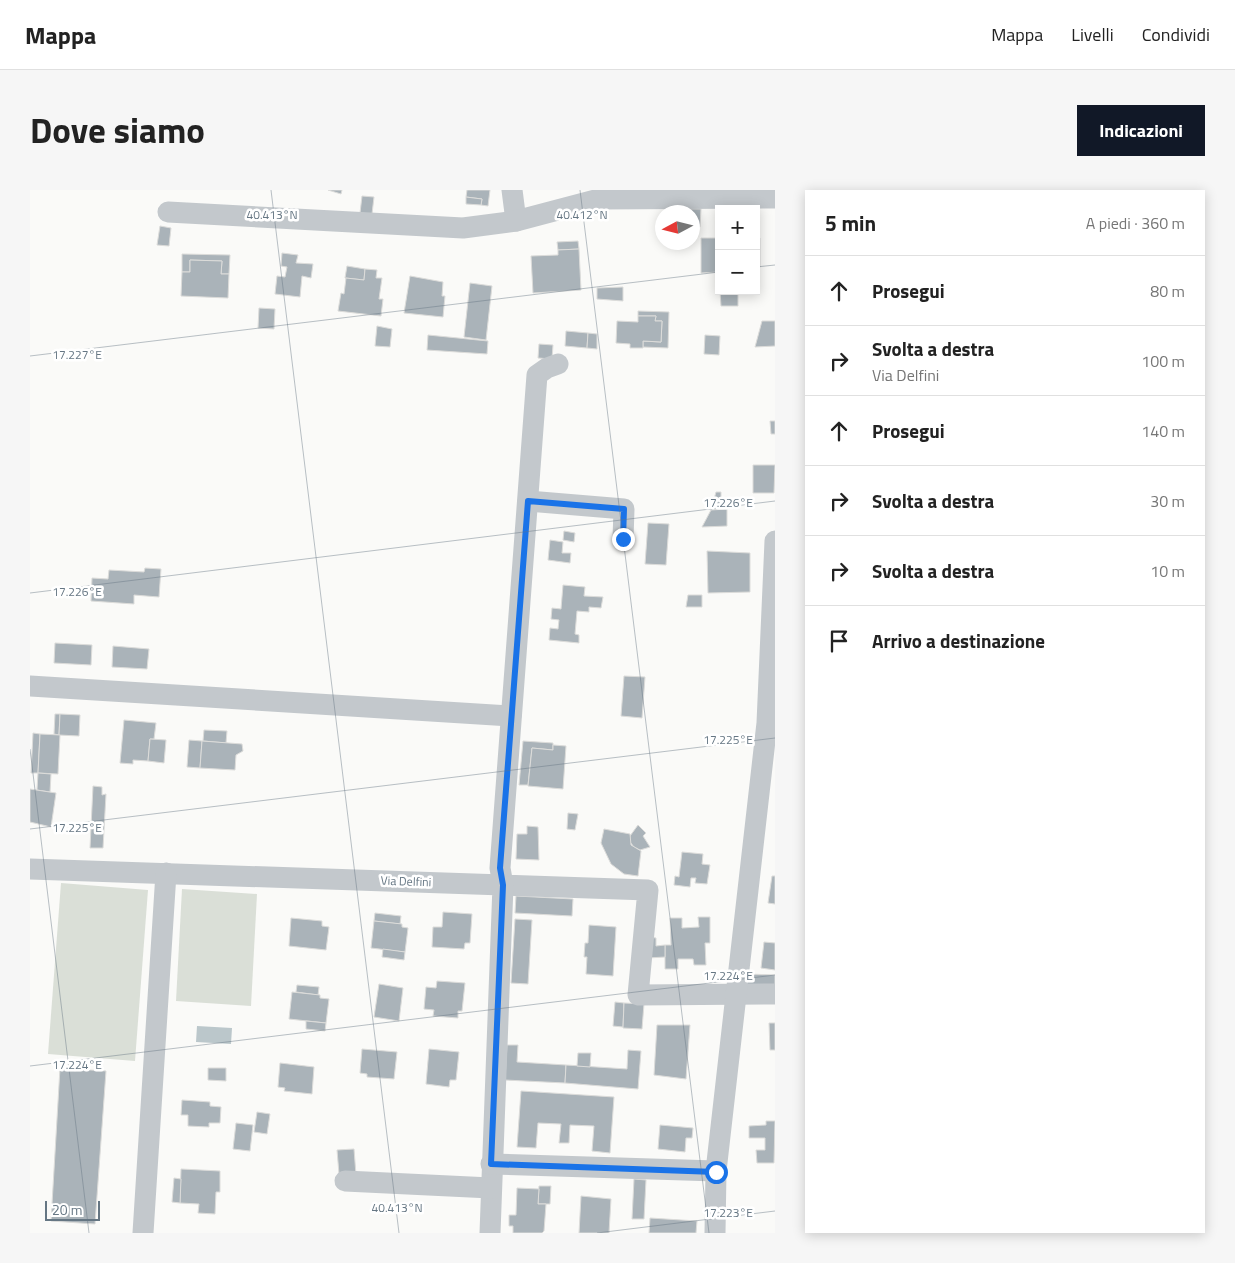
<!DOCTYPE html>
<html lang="it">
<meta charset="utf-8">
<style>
:root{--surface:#fff;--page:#f6f6f6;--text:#222;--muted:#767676;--line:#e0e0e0;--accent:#111827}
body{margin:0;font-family:"Titillium Web",sans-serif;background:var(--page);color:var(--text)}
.controls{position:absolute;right:15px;top:15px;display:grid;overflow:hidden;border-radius:0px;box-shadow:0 2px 12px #0003}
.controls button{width:45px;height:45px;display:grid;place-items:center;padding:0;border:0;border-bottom:1px solid var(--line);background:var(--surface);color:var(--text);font:25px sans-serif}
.compass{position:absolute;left:625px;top:15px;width:45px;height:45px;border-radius:50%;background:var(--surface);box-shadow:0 2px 12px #0003;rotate:263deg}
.scale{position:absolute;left:15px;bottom:12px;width:55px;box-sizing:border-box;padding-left:5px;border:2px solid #657683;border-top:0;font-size:14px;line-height:18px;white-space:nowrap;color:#657683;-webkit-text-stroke:4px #fff;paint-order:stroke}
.stop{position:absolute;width:15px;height:15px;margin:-11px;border:4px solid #1a73e8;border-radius:50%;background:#fff}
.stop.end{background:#1a73e8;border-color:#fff;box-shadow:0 1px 5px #0008}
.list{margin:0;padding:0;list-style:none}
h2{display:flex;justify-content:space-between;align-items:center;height:65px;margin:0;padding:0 20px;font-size:21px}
h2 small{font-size:16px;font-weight:400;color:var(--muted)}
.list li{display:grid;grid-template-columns:32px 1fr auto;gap:15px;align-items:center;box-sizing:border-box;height:70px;padding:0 20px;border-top:1px solid var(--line)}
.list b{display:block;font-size:19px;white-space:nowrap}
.list p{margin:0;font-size:16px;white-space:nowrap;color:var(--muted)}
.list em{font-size:16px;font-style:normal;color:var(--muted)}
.icon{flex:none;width:28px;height:28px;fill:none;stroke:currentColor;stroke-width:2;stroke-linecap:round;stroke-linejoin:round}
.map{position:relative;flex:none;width:745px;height:1043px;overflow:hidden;border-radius:0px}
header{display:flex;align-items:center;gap:30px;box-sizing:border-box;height:70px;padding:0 25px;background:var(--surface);border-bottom:1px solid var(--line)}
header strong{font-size:24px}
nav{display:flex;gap:28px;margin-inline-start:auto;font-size:18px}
.intro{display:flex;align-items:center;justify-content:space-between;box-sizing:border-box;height:120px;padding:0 30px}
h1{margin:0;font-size:35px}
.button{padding:12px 22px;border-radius:0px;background:var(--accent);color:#fff;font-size:18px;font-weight:700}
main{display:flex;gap:30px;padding:0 30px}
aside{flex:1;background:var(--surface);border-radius:0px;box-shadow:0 2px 12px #0003}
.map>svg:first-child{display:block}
.green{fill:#dadfd7}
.water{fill:#bbc7cb}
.building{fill:#aab3b9;stroke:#dcdcda}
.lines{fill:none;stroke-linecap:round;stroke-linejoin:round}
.minor{stroke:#c3c8cc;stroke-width:21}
.route{stroke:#1a73e8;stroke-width:6}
.ticks{fill:none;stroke:#657683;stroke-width:1;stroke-opacity:0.45}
.labels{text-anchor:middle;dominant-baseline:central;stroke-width:5;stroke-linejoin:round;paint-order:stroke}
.street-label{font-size:12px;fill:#657683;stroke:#fff}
.ticks-label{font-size:12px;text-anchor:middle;fill:#657683;stroke:#fff;stroke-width:5;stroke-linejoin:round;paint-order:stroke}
</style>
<header>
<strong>Mappa</strong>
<nav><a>Mappa</a><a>Livelli</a><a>Condividi</a></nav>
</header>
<div class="intro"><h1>Dove siamo</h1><a class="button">Indicazioni</a></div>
<main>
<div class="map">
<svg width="745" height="1043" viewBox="0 0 745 1043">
<rect width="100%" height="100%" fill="#fafaf8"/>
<!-- green -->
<g class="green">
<polygon points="31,693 118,700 105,871 18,864"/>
<polygon points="152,699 227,704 221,816 146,811"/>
</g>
<!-- water -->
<polygon class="water" points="167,836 202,838 201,854 166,852"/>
<!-- building -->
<g class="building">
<polygon points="298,0 312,0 311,4"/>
<polygon points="437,0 460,0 458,16 451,15 452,9 436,7"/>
<polygon points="332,6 344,7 342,24 330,23"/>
<polygon points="436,7 452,9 451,15 436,14"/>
<polygon points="656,19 671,19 670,37 662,37 662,22 656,22"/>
<polygon points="130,36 141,38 139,56 127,55"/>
<polygon points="671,48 689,48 689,82 671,83"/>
<polygon points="726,48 730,48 730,77 726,83"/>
<polygon points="548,51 549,59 528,60 527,52"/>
<polygon points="549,59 551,100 503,103 501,66 528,65 528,60"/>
<polygon points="252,63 268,65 266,73 283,74 281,88 272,86 270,107 245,104 247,86 255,87 257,77 251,76"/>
<polygon points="152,64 200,65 199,84 191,84 192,71 160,70 160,82 152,82"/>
<polygon points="160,70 192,71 191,84 199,84 198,108 151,106 152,82 160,82"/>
<polygon points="317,76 335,79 334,90 315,88"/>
<polygon points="335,79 347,80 346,88 352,88 349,109 353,109 351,126 308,121 311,103 314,104 316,88 334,90"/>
<polygon points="380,86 413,92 412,106 415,106 413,127 374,123"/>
<polygon points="440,93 462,96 456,150 434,147"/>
<polygon points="593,97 593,111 567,109 567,98"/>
<polygon points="690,101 708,101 708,116 691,116"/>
<polygon points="229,118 245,119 244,139 228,138"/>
<polygon points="608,121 639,122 638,158 613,157 613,151 631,152 632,131 625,131 626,126 608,126"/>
<polygon points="608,126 626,126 625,131 632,131 631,152 613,151 613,158 600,158 600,154 586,153 587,131 608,132"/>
<polygon points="732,131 745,131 745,156 725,157"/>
<polygon points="347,136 362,139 360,157 345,156"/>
<polygon points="536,141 558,143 557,158 535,156"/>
<polygon points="558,143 567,144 567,159 557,158"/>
<polygon points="398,145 458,151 457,164 397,160"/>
<polygon points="675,145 690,146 689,165 674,164"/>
<polygon points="509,154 523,155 522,169 508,168"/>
<polygon points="740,231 745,231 745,244 741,244"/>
<polygon points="723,275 745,275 744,303 723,303"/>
<polygon points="686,302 691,302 691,319 681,320"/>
<polygon points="697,319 697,336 672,337 681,320"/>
<polygon points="618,333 639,334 636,375 615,374"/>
<polygon points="534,341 545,343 544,352 533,350"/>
<polygon points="520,350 533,352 532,363 541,363 540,373 518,370"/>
<polygon points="677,361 720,363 720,402 678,403"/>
<polygon points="115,378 131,379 129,407 104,405 104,414 61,411 62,388 78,389 79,380 114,382"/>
<polygon points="533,395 555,397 554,406 573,407 571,418 559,417 559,422 547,421 545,444 549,445 549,453 519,450 520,438 528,439 529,430 521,429 522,418 531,419"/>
<polygon points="658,405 672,405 672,417 656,417"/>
<polygon points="25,453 62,455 61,475 24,473"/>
<polygon points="83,456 119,459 117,479 82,477"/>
<polygon points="594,486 615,487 612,528 591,526"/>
<polygon points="25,524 30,524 29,545 24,544"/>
<polygon points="30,524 50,525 49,546 29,545"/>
<polygon points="94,530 126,533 124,549 120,549 118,571 103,570 103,574 90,573"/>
<polygon points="174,540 197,541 196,553 173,551"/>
<polygon points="3,543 10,544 8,583 1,583"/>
<polygon points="10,544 30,545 28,584 8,583"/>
<polygon points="120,549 136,550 134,573 118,571"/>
<polygon points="159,550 172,551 170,578 157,577"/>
<polygon points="172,551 212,554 213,561 206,565 205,580 170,578"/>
<polygon points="493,551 523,553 523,560 502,558 498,595 489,595"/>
<polygon points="523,555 536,556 533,599 498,596 502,558 523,560"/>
<polygon points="8,583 21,584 20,602 7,600"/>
<polygon points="63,596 72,597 72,605 76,604 73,658 60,658"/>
<polygon points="0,599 26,603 21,637 0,632"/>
<polygon points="538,623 548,624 545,640 537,639"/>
<polygon points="608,635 616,643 613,646 620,657 610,660 604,657 600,652 600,646"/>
<polygon points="497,636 508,637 509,670 486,669 487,644 497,644"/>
<polygon points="574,639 600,644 601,655 611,661 608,686 594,684 581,674 571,653"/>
<polygon points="652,662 673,664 672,674 680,675 677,694 665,693 666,688 661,688 660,697 644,695 645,686 649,687"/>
<polygon points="742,686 745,686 745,714 738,713"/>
<polygon points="486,706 543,709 542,726 485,723"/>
<polygon points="413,722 442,724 440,753 435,753 434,759 402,757 403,737 412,737"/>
<polygon points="345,723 371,726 370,734 344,731"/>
<polygon points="668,727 680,727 680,753 675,753 676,775 664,775 663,769 648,769 648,779 635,779 635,755 641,755 640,728 652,728 652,738 669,737"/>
<polygon points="261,728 292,731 292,736 299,737 296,760 259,756"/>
<polygon points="485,729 502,730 498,794 481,793"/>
<polygon points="344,731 372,734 372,737 378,738 375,762 341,758"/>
<polygon points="559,735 586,737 583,786 556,784 557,767 554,767 555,753 558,753"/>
<polygon points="619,747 626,748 626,756 635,755 635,767 617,768"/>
<polygon points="734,752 745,753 745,780 731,778"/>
<polygon points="353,759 375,762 374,770 352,767"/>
<polygon points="718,784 745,785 745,796 716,796"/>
<polygon points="407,791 435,793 432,821 428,821 428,828 403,826 404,820 394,819 396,797 406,798"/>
<polygon points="349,794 373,798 369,831 344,827"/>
<polygon points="267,795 289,797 288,805 266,802"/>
<polygon points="262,802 290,805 290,808 299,809 296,833 259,829"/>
<polygon points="585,812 594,813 593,837 583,836"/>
<polygon points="594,813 614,814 612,839 593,838"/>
<polygon points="276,831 296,833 295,841 276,839"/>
<polygon points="739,833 745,833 745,860 740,860"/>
<polygon points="627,835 660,835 656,889 624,885"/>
<polygon points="477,855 488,855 487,872 536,875 535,893 475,890"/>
<polygon points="332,859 367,862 364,889 337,887 337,884 330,883"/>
<polygon points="399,859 429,862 426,890 420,890 419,897 396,894"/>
<polygon points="598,860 611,861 608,899 535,893 536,875 597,879"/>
<polygon points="548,863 561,863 560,877 547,876"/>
<polygon points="250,873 284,877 282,904 254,901 255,898 248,897"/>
<polygon points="30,878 76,881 65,1034 21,1031"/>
<polygon points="178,878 196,878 196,891 178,890"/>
<polygon points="491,901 584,907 580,963 562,961 564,936 540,935 539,953 529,953 531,934 508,933 506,958 487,957"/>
<polygon points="152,910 180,912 180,916 191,917 190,933 179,933 179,937 158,936 158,925 151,925"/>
<polygon points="227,922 240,924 237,944 224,942"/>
<polygon points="736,931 745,931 744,973 727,973 726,960 735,960 735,948 719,948 719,936 736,935"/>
<polygon points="206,933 223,935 220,961 203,959"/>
<polygon points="630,935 663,938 662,948 656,948 655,962 628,959"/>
<polygon points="324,959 326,985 309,984 307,960"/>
<polygon points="151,979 190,981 190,1002 186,1002 185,1024 168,1023 169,1014 150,1013"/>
<polygon points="144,988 151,989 150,1013 142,1012"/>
<polygon points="604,989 616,990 614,1029 602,1029"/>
<polygon points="509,996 521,996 520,1014 508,1014"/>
<polygon points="487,998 509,999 508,1014 516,1014 514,1041 512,1043 483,1043 483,1036 479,1036 479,1025 486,1025"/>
<polygon points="551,1006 581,1009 579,1043 549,1043"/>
<polygon points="620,1028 667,1031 666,1043 619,1043"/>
</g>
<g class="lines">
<!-- minor -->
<g class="minor">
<polyline points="482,0 486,31"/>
<polyline points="138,22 433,38 486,31 569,9 745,8"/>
<polyline points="528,174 517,178 507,185 470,678 473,695 618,700 608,805 745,804"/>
<polyline points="498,311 594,319 593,349"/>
<polyline points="0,496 481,526"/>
<polyline points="0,679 473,695 460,1043"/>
<polyline points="461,974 686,981"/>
<polyline points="315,991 461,998"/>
<polyline points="113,1043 136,683"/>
<polyline points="685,1043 686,981 737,533 745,351"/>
</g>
</g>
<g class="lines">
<!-- route -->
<polyline class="route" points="593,349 594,319 498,311 470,678 473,695 461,974 686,982"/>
</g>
<!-- ticks -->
<path class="ticks" d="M241,0L369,1043M550,0L679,1043M726,77L745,75M0,166L689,82M0,403L745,311M0,559L59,1043M0,639L745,548M0,876L745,785M567,1043L745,1021"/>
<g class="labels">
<!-- street labels -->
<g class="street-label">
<text transform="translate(376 691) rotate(2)">Via Delfini</text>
</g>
</g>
<g class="ticks-label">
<text x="242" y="29">40.413°N</text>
<text x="552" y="29">40.412°N</text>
<text x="47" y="169">17.227°E</text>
<text x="698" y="317">17.226°E</text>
<text x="47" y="406">17.226°E</text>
<text x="698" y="554">17.225°E</text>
<text x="47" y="642">17.225°E</text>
<text x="698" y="790">17.224°E</text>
<text x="47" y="879">17.224°E</text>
<text x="367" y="1022">40.413°N</text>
<text x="698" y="1027">17.223°E</text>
</g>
</svg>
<div class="controls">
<button>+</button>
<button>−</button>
</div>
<svg class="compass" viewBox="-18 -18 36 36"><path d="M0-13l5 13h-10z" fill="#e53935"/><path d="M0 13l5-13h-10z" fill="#767676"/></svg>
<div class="scale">20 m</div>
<div class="stop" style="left:686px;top:982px"></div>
<div class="stop end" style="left:593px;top:349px"></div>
</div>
<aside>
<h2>5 min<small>A piedi · 360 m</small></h2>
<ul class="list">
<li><svg class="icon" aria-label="ahead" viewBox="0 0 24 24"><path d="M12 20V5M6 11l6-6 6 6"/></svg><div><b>Prosegui</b></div><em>80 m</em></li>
<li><svg class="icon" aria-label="right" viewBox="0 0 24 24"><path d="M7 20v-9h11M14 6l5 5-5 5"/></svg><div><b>Svolta a destra</b><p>Via Delfini</p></div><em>100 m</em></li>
<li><svg class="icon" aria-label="ahead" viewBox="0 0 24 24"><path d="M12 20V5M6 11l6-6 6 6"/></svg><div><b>Prosegui</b></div><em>140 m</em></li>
<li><svg class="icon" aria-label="right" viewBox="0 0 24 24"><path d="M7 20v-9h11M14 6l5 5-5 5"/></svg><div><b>Svolta a destra</b></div><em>30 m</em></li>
<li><svg class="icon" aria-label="right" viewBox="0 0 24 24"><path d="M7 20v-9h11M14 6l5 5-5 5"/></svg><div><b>Svolta a destra</b></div><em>10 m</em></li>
<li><svg class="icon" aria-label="arrive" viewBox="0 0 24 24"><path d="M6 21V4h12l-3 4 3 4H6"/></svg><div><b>Arrivo a destinazione</b></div></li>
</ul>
</aside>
</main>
